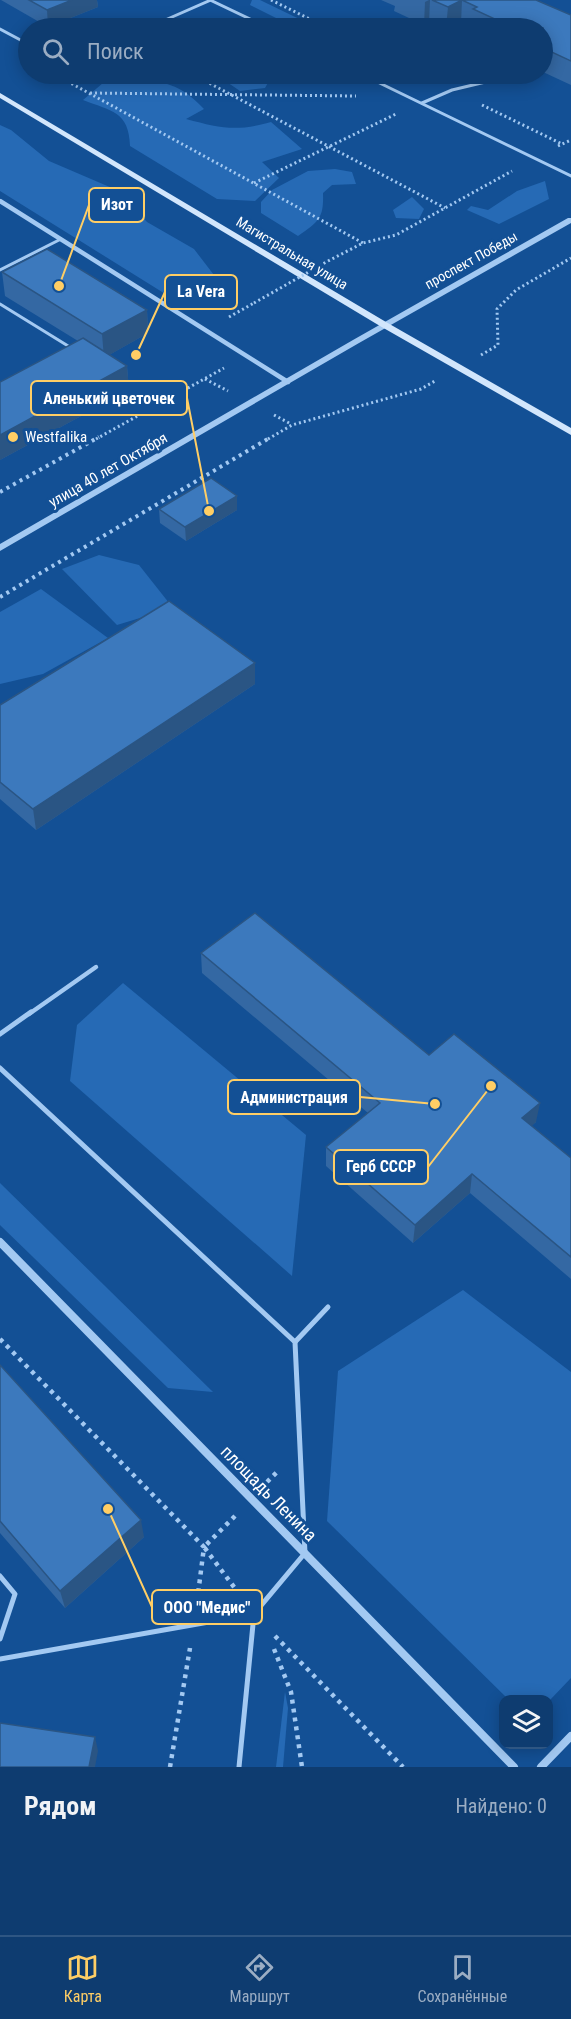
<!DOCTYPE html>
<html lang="ru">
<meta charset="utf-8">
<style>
:root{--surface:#0e3c70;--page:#174375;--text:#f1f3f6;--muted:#9badc3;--line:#2e5683;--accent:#ffce65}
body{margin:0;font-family:"Roboto Condensed",sans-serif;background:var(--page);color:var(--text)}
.controls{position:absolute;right:18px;bottom:18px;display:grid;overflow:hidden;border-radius:12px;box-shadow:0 3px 15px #0003}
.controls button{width:54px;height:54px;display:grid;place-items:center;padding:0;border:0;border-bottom:2px solid var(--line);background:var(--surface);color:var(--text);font:30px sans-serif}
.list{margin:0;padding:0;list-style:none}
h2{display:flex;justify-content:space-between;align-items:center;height:78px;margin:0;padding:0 24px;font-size:26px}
h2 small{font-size:20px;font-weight:400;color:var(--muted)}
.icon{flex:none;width:33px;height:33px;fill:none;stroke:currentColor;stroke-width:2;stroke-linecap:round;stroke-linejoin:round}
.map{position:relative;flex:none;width:571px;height:1767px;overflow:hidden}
.search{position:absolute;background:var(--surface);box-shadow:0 3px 15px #0003;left:18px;right:18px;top:18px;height:66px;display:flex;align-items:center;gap:15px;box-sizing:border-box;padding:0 21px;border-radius:33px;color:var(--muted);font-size:22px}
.sheet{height:168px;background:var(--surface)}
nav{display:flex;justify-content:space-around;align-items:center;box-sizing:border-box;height:84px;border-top:2px solid var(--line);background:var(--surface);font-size:16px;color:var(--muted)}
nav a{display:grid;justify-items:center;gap:3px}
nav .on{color:var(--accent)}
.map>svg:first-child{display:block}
.green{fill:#266ab5}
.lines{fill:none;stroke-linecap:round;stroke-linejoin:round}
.path-far2{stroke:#a3c9f2;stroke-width:3;stroke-dasharray:2 3;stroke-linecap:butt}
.path-far1{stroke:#a3c9f2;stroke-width:4;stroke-dasharray:3 4.5;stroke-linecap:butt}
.path{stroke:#a3c9f2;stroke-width:4.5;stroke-dasharray:4 5;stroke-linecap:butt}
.service-far2{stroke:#a3c9f2;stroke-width:3}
.service-far1{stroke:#a3c9f2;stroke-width:4.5}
.service{stroke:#a3c9f2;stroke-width:5}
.minor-far1{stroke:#a3c9f2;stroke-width:4.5}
.minor{stroke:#a3c9f2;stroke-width:8}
.tertiary{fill:#a3c9f2;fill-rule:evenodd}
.secondary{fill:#d2e6fc;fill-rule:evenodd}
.path-bridge{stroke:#a3c9f2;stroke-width:3;stroke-dasharray:2 3;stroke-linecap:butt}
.wall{fill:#3468a3}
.shaded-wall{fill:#2a5584}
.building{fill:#3c79bd;stroke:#2a5584;stroke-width:1.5}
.poi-dot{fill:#ffce65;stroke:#135095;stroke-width:2}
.labels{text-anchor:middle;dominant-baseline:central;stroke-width:6;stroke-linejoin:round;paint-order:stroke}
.far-street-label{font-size:14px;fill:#fff;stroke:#135095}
.poi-label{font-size:15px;fill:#fff;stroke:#135095;text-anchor:start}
.street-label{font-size:15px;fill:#fff;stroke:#135095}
.near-street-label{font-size:18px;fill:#fff;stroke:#135095}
.leader{fill:none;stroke:#ffce65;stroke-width:2}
.callout-dot{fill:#ffce65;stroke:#135095;stroke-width:2}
.callout{fill:#135095;stroke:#ffce65;stroke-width:2}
.callout-label{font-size:16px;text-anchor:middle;font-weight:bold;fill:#fff}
</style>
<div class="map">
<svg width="571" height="1767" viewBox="0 0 571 1767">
<rect width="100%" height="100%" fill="#135095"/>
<!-- green -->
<g class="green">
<polygon points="252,0 260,0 318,28 296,28 250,5"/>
<polygon points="207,74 298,74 300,75 295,83 269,81 265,88 240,91 221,78"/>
<path d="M132,76C165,83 180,83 204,109L186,119C220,128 236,132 271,122L302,149L262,162L279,178L255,201L217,199L130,146C129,111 111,111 83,100L110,77Z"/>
<polygon points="0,125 11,130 49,161 119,191 147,222 194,249 227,292 183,305 0,191"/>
<path d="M335,169L352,172L356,184L332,185L323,193C324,219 318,222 298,236L261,213V202L272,190L308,171Z"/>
<polygon points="545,181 549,199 499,224 467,210 471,206 488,210 517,191"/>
<polygon points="412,197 424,209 419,219 396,218 393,210"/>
<polygon points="99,555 139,565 173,608 117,625 62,569"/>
<polygon points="41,589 108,638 43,674 0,684 0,612"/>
<polygon points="123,983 306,1135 292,1276 70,1081 77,1025"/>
<polygon points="0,1183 213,1392 168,1388 0,1225"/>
<polygon points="463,1290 571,1372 571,1678 549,1701 508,1699 327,1521 338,1371"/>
<polygon points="285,1692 288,1708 283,1767 276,1767"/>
</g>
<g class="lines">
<!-- path-far2 -->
<g class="path-far2">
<polyline points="271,0 328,28"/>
<polyline points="54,74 363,243"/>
<polyline points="192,74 445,208"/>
<polyline points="419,74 427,77"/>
<polyline points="90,93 356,96"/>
<polyline points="482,105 562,144"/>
<polyline points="558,146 571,140"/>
<polyline points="254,183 396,114"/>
<polyline points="328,261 363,243 396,235 512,171"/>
<polyline points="229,317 254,303"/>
<polyline points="481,355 498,345 497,309 516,290 571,258"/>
<polyline points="205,379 228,391"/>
<polyline points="274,415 291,424"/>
<polyline points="96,439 224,368"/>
<polyline points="268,439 292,425 421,389 435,381"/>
</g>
<!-- path-far1 -->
<g class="path-far1">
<polyline points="0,492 99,437"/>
<polyline points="0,597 271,437"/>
</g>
<!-- path -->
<g class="path">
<polyline points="0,1339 204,1547 197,1602"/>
<polyline points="267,1482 279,1470"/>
<polyline points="235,1516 204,1547 240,1595"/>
<polyline points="275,1636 403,1767"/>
<polyline points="274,1649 291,1692 302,1767"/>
<polyline points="170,1767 190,1648"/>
</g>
<!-- service-far2 -->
<g class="service-far2">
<polyline points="210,0 269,28"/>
<polyline points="147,28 211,0"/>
<polyline points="0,29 28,44"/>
<polyline points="361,74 571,176"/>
<polyline points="422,103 452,90 519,74"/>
<polyline points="0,270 61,239"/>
<polyline points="0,304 73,349"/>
</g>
<!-- service-far1 -->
<polyline class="service-far1" points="29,1014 96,967"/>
<!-- service -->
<g class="service">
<polyline points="0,1034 31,1012"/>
<polyline points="0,1068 295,1342 305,1553 254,1614 239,1767"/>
<polyline points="295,1342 328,1307"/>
<polyline points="0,1576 15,1594 0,1639"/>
<polyline points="0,1659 254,1614"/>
</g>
<!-- minor-far1 -->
<polyline class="minor-far1" points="0,201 288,382"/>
<!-- minor -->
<g class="minor">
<polyline points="0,1242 514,1767"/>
<polyline points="541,1767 571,1736"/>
</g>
<!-- tertiary -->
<polygon class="tertiary" points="568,218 571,218 571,223 359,343 0,551 0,544 353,340"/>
<!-- secondary -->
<polygon class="secondary" points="0,93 386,322 571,428 571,435 380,326 0,98"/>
<!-- path-bridge -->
<polyline class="path-bridge" points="254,303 328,261"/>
</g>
<!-- wall -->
<g class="wall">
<polygon points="1,0 97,0 98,7 48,27"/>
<polygon points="381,0 536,0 571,15 571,85 543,72 543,28 471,28 461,23 449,28 443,28 429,22 424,25 394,11 395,6"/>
<polygon points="2,272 147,310 148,333 109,355 127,366 129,390 0,460 78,341 5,296"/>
<polygon points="159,509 237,510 186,541 160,523"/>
<polygon points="255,663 255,684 36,830 0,799 0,705"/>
<polygon points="201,953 429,1055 536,1122 531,1126 571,1158 571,1279 470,1193 413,1243 326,1166 326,1147 368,1113 202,973"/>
<polygon points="0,1365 144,1537 65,1608 0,1533"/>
</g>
<!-- shaded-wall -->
<g class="shaded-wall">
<polygon points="72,0 97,0 98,7 48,27 47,10"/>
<polygon points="429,0 430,0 429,22 424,25 425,2"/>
<polygon points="462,0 461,23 449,28 446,28 448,7"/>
<polygon points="517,22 516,28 510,28 510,26"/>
<polygon points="147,310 148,333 104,358 102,334"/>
<polygon points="127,366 129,390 0,460 0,435"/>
<polygon points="237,496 237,510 186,541 185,527"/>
<polygon points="255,663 255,684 36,830 33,809"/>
<polygon points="540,1103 536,1122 519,1138 522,1118"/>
<polygon points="472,1174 470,1193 413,1243 415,1225"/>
<polygon points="141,1520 144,1537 65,1608 60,1591"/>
<polygon points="95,1737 98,1751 95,1767 89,1767"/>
</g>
<!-- building -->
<g class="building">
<polygon points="29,0 72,0 47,10"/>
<polygon points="432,0 536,0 571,15 571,61 543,48 543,28 530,28 517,22 510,26 473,9 477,7 462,0 448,7"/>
<polygon points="47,249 147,310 102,334 2,272"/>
<polygon points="83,338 127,366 0,435 0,382"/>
<polygon points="211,478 237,496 185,527 159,509"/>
<polygon points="169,601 255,663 33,809 0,782 0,705"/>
<polygon points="255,913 429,1055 454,1034 540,1103 522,1118 571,1158 571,1257 472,1174 415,1225 326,1147 380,1103 201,953"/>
<polygon points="0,1365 141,1520 60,1591 0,1521"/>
<polygon points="0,1723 95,1737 89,1767 0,1767"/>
</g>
<!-- markers -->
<circle class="poi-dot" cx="13" cy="437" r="6"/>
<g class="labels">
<!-- far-street labels -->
<g class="far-street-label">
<text transform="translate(292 253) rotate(31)">Магистральная улица</text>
<text transform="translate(471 260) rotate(-29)">проспект Победы</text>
</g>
<!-- poi labels -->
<g class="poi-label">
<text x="25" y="437">Westfalika</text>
</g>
<!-- street labels -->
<g class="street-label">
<text transform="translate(108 470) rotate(-30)">улица 40 лет Октября</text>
</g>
<!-- near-street labels -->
<g class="near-street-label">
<text transform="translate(269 1493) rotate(45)">площадь Ленина</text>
</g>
</g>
<!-- callouts -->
<path class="leader" d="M59 286L89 205M136 355L165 292M209 511L187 398M435 1104L360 1097M491 1086L428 1167M108 1509L152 1607"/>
<g class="callout-dot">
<circle cx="59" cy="286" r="6"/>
<circle cx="136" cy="355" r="6"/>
<circle cx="209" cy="511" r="6"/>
<circle cx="435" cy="1104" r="6"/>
<circle cx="491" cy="1086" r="6"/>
<circle cx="108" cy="1509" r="6"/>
</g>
<g class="callout">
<rect x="89" y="188" width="55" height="34" rx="6"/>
<rect x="165" y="275" width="72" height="34" rx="6"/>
<rect x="31" y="381" width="156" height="34" rx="6"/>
<rect x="228" y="1080" width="132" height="34" rx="6"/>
<rect x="334" y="1150" width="94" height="34" rx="6"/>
<rect x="152" y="1590" width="110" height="34" rx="6"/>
</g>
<g class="callout-label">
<text x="117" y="210">Изот</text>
<text x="201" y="297">La Vera</text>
<text x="109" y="404">Аленький цветочек</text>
<text x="294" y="1103">Администрация</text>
<text x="381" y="1172">Герб СССР</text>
<text x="207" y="1613">ООО "Медис"</text>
</g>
</svg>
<div class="controls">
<button><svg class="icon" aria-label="layers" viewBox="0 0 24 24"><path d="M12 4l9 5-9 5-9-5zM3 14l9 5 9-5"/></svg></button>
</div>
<div class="search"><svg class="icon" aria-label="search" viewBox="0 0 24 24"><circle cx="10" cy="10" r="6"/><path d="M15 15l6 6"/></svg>Поиск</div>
</div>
<section class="sheet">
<h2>Рядом<small>Найдено: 0</small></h2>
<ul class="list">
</ul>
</section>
<nav>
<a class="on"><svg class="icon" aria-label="map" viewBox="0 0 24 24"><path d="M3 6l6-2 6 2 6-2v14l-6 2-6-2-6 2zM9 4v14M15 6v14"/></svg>Карта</a>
<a><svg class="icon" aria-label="directions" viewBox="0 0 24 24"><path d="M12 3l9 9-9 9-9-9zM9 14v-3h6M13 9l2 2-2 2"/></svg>Маршрут</a>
<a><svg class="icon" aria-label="saved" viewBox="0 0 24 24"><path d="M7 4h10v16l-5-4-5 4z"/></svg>Сохранённые</a>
</nav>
